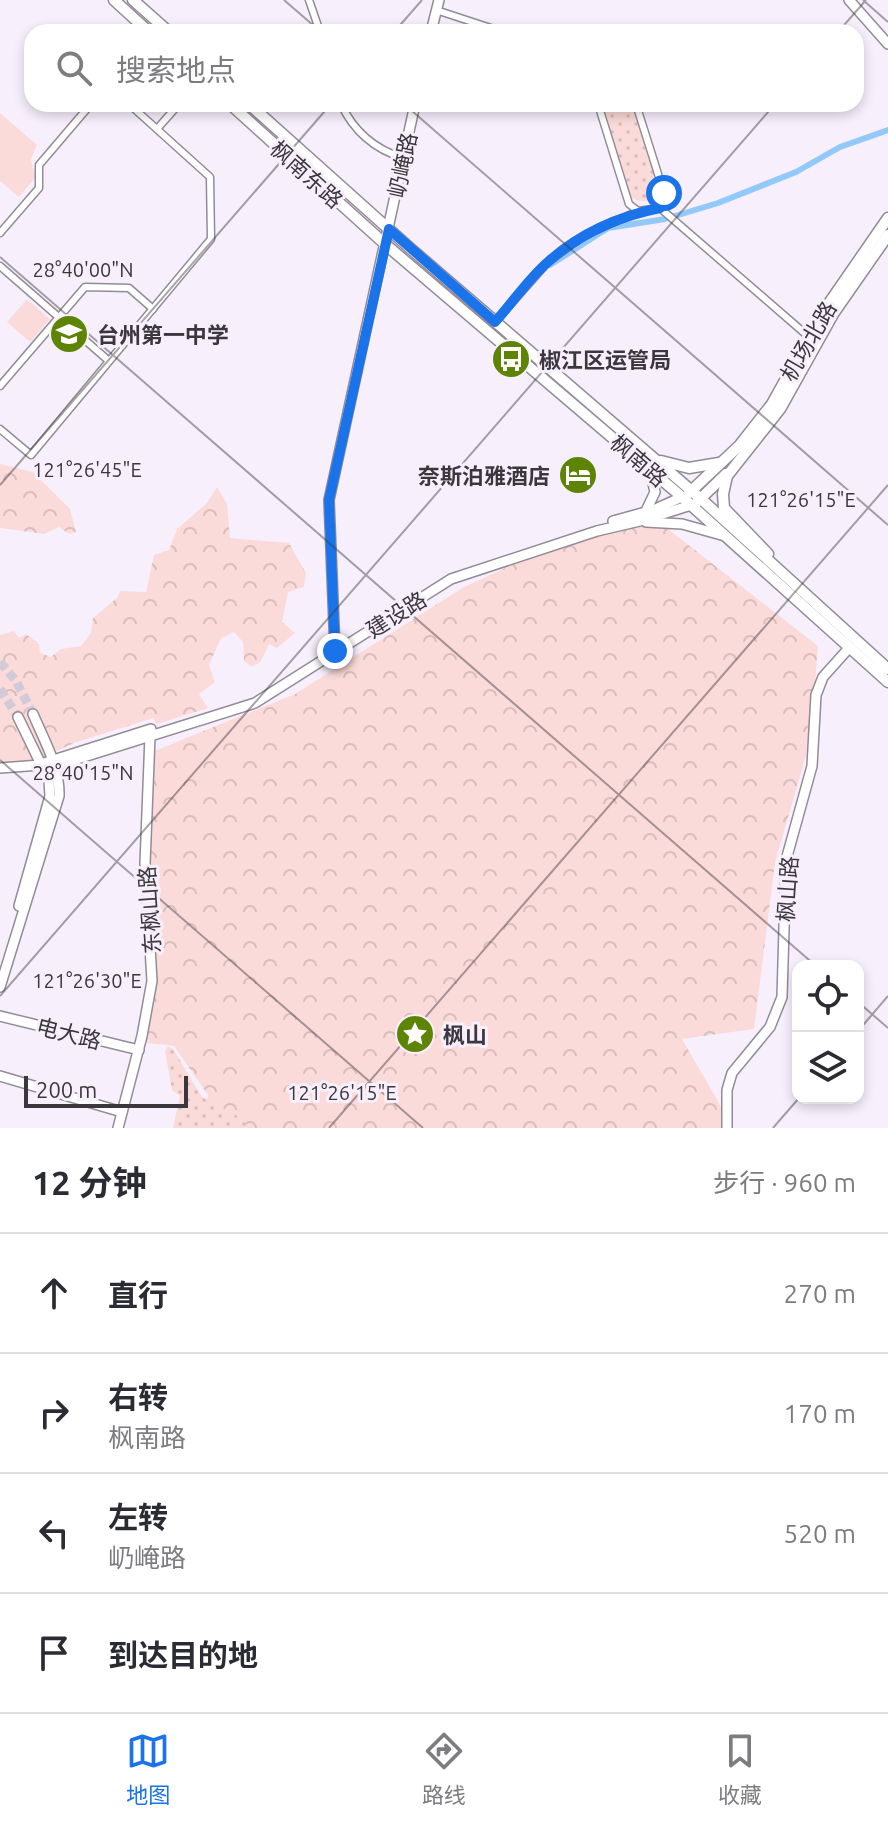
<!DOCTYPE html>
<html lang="zh">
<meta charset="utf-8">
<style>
:root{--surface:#fff;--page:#f7f7f7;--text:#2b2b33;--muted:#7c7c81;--line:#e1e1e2;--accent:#1a73e8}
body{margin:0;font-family:Ubuntu,"Noto Sans SC",sans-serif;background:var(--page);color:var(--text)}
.controls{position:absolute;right:24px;bottom:24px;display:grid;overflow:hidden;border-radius:16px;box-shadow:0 4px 12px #0003}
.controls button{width:72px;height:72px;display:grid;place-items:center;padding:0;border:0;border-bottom:2px solid var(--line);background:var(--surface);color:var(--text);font:40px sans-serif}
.scale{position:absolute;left:24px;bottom:20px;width:164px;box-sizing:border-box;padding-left:8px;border:4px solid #3b383d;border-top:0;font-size:22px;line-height:28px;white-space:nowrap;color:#3b383d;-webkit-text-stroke:6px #f8effd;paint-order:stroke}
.stop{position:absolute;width:24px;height:24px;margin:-18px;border:6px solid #1a73e8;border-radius:50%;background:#fff}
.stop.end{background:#1a73e8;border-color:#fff;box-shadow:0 2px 8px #0008}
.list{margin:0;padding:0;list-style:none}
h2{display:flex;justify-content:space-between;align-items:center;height:104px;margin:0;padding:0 32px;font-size:34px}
h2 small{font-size:26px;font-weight:400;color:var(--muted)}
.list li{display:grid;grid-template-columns:52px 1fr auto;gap:24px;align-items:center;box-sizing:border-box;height:120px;padding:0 32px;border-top:2px solid var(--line)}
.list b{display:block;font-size:30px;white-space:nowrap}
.list p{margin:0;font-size:26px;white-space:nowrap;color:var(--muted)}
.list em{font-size:26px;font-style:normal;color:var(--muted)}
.icon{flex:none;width:44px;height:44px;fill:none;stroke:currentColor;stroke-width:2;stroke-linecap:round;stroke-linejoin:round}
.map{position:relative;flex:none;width:888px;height:1128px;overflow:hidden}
.search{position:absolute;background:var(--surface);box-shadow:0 4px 12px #0003;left:24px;right:24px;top:24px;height:88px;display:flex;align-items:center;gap:20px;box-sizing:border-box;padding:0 28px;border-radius:24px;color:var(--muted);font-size:30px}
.sheet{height:584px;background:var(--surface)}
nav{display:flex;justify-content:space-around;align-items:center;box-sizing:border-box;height:112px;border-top:2px solid var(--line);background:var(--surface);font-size:22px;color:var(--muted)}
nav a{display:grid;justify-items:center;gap:4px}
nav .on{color:var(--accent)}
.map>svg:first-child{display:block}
.forest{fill:url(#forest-crowns)}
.park{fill:url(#park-dots)}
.pitch{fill:#fbdbd9}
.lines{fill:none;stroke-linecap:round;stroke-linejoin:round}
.canal{stroke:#92c9fa;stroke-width:6}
.secondary-tunnel{stroke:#d2cad7;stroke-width:9;stroke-dasharray:9 4.5;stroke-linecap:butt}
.street-casing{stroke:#938b97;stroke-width:9}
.secondary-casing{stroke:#938b97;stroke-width:12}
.primary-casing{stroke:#938b97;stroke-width:13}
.street{stroke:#fff;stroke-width:6}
.secondary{stroke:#fff;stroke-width:9}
.primary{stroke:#fff;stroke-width:10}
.route{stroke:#1a73e8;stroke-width:10}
.ticks{fill:none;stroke:#3b383d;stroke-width:2;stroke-opacity:0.45}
.labels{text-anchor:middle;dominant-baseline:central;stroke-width:6;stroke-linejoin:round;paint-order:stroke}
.street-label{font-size:22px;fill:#3b383d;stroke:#f8effd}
.poi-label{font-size:22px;font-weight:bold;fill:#3b383d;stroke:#f8effd;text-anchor:start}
.ticks-label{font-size:20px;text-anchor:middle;fill:#3b383d;stroke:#f8effd;stroke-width:6;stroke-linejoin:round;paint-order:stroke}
</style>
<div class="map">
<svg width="888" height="1128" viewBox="0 0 888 1128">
<defs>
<pattern id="forest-crowns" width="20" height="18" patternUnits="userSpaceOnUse" patternTransform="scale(2)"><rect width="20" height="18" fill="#fbdbd9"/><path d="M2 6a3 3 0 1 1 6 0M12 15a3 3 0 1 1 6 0" fill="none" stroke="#d8bdbb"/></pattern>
<pattern id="park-dots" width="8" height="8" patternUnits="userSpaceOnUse" patternTransform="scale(2)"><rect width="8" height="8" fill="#fbdbd9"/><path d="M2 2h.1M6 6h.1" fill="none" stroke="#d8bdbb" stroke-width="1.8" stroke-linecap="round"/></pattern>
</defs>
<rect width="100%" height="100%" fill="#f8effd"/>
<!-- forest -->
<g class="forest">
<polygon points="0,464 33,472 70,509 76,532 69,534 59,527 44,534 0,528"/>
<polygon points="217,487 227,504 230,538 289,543 306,573 304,587 288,592 282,622 295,633 277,648 269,644 261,661 252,667 244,661 243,642 234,632 221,638 209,665 215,682 199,694 208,708 157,724 153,718 74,743 38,760 4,764 0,761 0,635 14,631 19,638 26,634 39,644 40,653 51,657 61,649 81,646 91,633 93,618 117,598 120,591 146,592 154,555 169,550 177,529 207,503"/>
<polygon points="659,522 818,646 811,738 775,863 754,1029 682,1039 730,1122 726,1128 202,1128 208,1095 174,1046 147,1043 152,752 295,694 464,587 575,536"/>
</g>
<!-- park -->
<g class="park">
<path d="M601,104H633L658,187C656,203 641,205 629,196Z"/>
<polygon points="168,1046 173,1049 202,1097 236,1115 247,1125 247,1128 173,1128 180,1096 172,1090 165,1051"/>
</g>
<!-- pitch -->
<g class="pitch">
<polygon points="0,113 37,145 31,159 35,178 19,197 0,181"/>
<polygon points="27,299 50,319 30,342 7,322"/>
</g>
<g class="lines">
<!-- canal -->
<polyline class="canal" points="550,265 608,228 665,219 718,203 796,172 840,147 888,130"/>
<!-- secondary-tunnel -->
<g class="secondary-tunnel">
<polyline points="0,662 16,681 33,714"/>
<polyline points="0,689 18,717"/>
</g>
<defs>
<g id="street">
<polyline points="309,0 320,32"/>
<polyline points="436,10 503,32"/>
<path d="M341,104C354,132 374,149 403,158"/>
<polyline points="598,104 629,204 638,211 660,208"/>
<polyline points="636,104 664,193 660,208 809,337"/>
<polyline points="157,129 179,104"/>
<polyline points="0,233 39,188 39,165 91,104"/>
<polyline points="0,266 109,361"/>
<polyline points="495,322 548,262 582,237 638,211"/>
<polyline points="0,386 85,287 129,288 153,309"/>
<polyline points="0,429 31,455 211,239 210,177 129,104"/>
</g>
<g id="secondary">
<polyline points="849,0 888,44"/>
<polyline points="431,32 439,0"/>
<polyline points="645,513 655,492 650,470"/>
<polyline points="613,521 653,510 682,497"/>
<polyline points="646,522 682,524 725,536"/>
<polyline points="335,651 329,500 415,104"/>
<polyline points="18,717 49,781 50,796 19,906"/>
<polyline points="44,763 151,729"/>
<polyline points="0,768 40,765 55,766 255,703 451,579 597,531 644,520 691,505"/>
<path d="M0,987L59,796C60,767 44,740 33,714"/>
<polyline points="0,1016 139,1050"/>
<polyline points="0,1076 122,1112"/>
<polyline points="118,1128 142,1036 152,981 145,864 150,736"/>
<polyline points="727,1128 727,1090 732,1073 770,1027 782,997 786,860 812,766 816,695 823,677 849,648"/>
</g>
<g id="primary">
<polyline points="114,0 149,32"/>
<polyline points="133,0 169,32"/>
<polyline points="230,104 385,244 682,497 888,682"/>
<polyline points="249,104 411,249 701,499 888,669"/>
<polyline points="661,461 689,468 719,463"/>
<polyline points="689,493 739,446 772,404 825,309 888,218"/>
<polyline points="697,502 726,474"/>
<polyline points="768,554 724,508 723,494 727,476 780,409 833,314 888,235"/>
</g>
</defs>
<!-- street casing -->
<use href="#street" class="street-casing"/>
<!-- secondary casing -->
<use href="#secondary" class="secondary-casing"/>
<!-- primary casing -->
<use href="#primary" class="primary-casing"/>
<!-- street -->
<use href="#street" class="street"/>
<!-- secondary -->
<use href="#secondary" class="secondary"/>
<!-- primary -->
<use href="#primary" class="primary"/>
</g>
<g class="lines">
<!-- route -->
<path class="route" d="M335,651L329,500L389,229L495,322C513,302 529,278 549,261C581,233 620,216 660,208L664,193"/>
</g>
<!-- ticks -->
<path class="ticks" d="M284,0L321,32M863,0L888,22M394,32L422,0M838,32L866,0M404,104L888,525M0,257L816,966M0,485L331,104M0,760L423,1128M0,996L775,104M858,1002L888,1028M858,1031L888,996M329,1128L888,485M773,1128L799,1098"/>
<!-- icons -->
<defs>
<symbol id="school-disc" viewBox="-11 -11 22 22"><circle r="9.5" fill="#5e8406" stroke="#f8effd"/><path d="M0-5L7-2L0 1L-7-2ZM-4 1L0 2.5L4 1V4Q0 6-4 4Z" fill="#fff"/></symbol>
<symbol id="bus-disc" viewBox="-11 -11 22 22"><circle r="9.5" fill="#5e8406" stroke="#f8effd"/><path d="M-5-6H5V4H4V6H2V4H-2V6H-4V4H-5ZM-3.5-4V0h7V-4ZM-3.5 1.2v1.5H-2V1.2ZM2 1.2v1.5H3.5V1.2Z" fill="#fff"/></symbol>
<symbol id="hotel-disc" viewBox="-11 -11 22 22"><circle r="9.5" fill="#5e8406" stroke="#f8effd"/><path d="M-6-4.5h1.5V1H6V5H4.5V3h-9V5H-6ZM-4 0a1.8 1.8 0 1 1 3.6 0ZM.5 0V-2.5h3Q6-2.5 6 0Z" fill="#fff"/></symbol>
<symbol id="sight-disc" viewBox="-11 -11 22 22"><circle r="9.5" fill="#5e8406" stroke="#f8effd"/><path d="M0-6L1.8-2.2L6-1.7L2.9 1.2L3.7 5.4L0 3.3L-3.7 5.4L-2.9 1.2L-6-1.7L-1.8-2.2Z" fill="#fff"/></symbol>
</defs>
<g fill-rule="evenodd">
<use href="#school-disc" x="47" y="312" width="44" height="44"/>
<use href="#bus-disc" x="489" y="337" width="44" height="44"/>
<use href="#hotel-disc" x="556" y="453" width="44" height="44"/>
<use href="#sight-disc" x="393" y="1012" width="44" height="44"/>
</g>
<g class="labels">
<!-- street labels -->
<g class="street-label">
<text transform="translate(402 165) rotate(-78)">屷崦路</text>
<text transform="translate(307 174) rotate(42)">枫南东路</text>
<text transform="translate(808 341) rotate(-60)">机场北路</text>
<text transform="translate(639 460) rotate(41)">枫南路</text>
<text transform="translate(396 614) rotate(-32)">建设路</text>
<text transform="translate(787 889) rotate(-86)">枫山路</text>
<text transform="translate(149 910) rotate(-94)">东枫山路</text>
<text transform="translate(69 1033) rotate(14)">电大路</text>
</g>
<!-- poi labels -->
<g class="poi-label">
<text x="97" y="334">台州第一中学</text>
<text x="539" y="359">椒江区运管局</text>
<text x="550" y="475" text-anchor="end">奈斯泊雅酒店</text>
<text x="443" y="1034">枫山</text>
</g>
</g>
<g class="ticks-label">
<text x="83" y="277">28°40'00"N</text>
<text x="87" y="477">121°26'45"E</text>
<text x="801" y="507">121°26'15"E</text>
<text x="83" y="780">28°40'15"N</text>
<text x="87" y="988">121°26'30"E</text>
<text x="342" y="1100">121°26'15"E</text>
</g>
</svg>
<div class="controls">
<button><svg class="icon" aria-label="locate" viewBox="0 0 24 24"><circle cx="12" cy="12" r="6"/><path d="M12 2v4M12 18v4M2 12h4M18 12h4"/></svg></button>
<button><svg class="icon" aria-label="layers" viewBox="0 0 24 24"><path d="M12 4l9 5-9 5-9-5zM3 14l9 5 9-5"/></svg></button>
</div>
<div class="scale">200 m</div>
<div class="stop" style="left:664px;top:193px"></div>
<div class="stop end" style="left:335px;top:651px"></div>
<div class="search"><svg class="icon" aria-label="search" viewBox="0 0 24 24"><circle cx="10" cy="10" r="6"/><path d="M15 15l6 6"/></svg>搜索地点</div>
</div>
<section class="sheet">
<h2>12 分钟<small>步行 · 960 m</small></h2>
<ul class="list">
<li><svg class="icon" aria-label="ahead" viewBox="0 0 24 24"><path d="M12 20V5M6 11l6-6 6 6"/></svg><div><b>直行</b></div><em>270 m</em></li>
<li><svg class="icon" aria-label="right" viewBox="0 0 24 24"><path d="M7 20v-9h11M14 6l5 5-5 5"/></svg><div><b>右转</b><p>枫南路</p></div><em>170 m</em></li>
<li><svg class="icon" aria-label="left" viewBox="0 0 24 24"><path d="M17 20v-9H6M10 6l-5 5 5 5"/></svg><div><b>左转</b><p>屷崦路</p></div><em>520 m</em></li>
<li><svg class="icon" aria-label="arrive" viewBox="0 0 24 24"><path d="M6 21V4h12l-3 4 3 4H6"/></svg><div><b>到达目的地</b></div></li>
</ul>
</section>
<nav>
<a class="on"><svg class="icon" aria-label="map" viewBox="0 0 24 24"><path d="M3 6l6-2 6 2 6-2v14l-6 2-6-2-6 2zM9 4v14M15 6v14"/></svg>地图</a>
<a><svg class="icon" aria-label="directions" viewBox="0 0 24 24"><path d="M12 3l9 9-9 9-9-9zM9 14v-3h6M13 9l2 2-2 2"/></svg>路线</a>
<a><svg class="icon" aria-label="saved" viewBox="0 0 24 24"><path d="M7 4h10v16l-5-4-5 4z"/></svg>收藏</a>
</nav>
